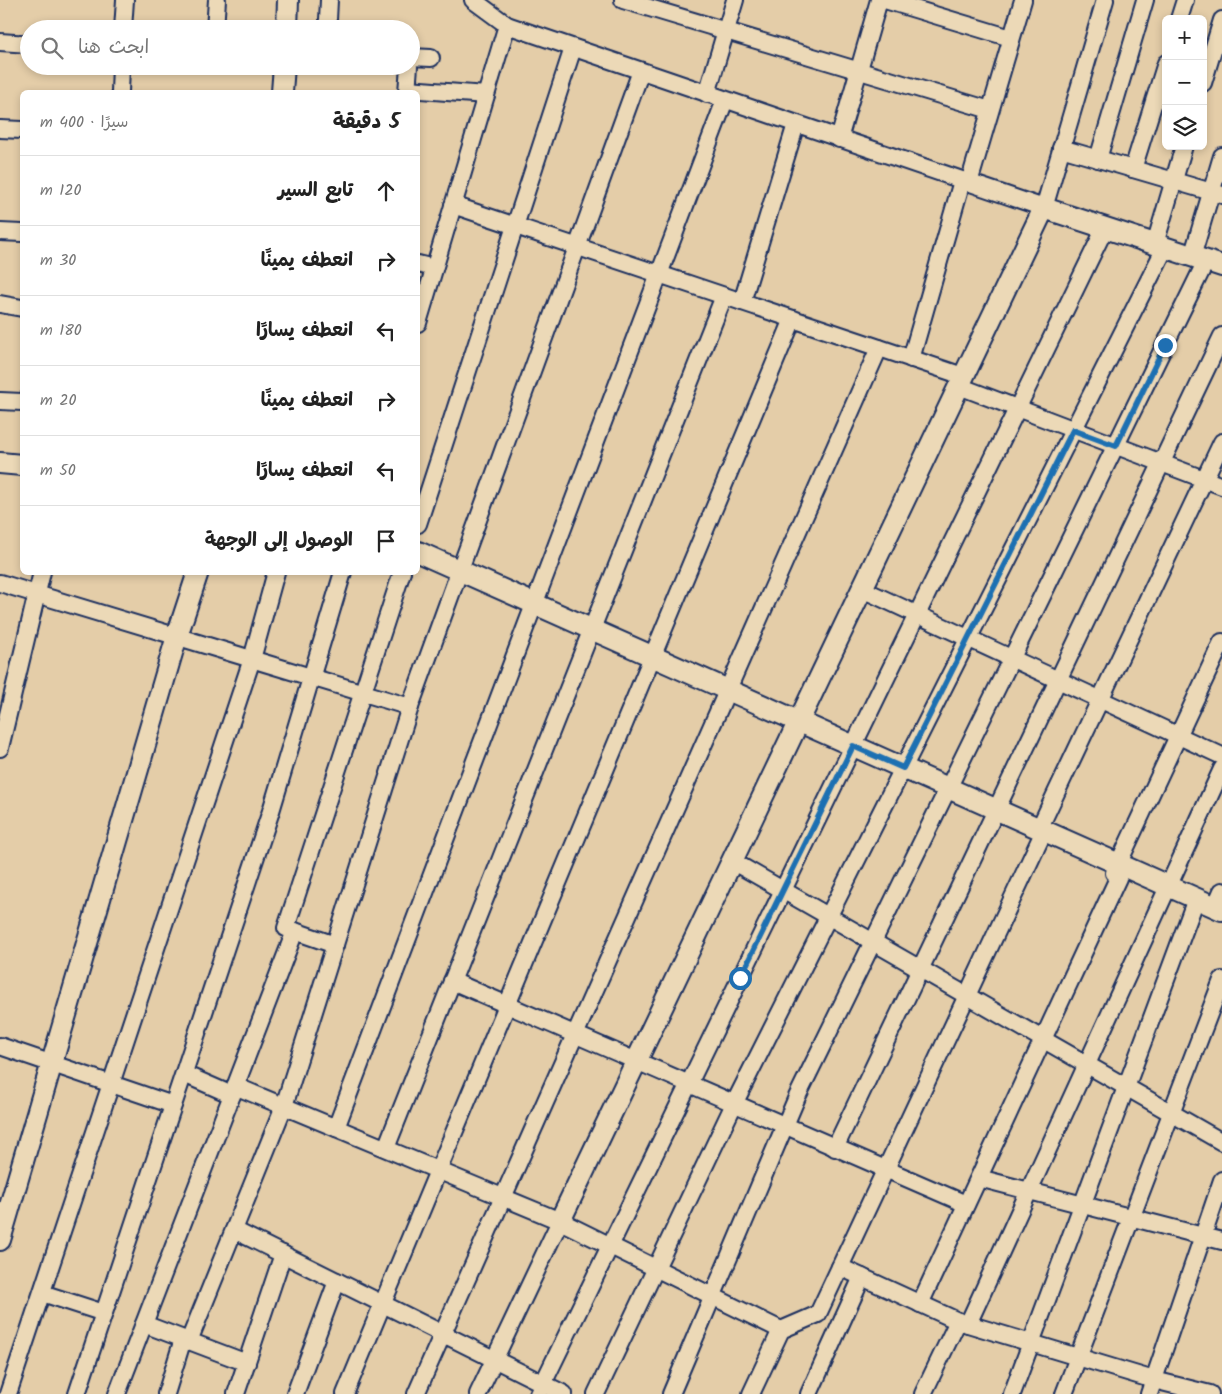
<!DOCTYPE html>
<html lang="ar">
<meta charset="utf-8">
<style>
:root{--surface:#fff;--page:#f6f6f6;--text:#222;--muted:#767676;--line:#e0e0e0}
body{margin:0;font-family:Kalam,"Playpen Sans Arabic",sans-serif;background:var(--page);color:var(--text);direction:rtl}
.controls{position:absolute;right:15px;top:15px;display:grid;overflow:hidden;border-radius:8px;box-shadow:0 2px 8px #0003}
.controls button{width:45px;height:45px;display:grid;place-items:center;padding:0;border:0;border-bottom:1px solid var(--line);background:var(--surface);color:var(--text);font:25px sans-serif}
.stop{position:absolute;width:15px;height:15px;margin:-11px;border:4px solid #1f6fb2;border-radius:50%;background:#fff}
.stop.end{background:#1f6fb2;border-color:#fff;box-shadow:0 1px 5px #0008}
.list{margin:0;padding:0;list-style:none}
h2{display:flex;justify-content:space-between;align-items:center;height:65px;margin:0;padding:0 20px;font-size:21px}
h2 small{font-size:16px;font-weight:400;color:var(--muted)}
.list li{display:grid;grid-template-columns:32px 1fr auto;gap:15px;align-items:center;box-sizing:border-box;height:70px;padding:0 20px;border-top:1px solid var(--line)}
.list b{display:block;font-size:19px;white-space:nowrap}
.list em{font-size:16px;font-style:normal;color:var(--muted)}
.icon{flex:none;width:28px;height:28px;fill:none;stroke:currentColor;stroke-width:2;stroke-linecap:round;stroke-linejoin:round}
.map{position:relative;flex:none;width:1222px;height:1394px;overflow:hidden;direction:ltr}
.search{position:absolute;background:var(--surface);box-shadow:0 2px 8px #0003;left:20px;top:20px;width:400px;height:55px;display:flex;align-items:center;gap:12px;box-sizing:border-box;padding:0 18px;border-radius:28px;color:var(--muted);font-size:19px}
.panel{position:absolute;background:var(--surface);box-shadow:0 2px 8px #0003;left:20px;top:90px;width:400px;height:485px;border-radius:8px;direction:rtl}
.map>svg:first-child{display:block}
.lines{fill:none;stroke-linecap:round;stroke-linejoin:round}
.minor-casing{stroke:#1b2f5e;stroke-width:20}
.tertiary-casing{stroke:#1b2f5e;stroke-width:24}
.minor{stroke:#ecd9b7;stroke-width:16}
.tertiary{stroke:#ecd9b7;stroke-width:20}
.route{stroke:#1f6fb2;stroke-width:6}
</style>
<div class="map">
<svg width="1222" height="1394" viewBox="0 0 1222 1394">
<rect width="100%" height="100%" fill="#e4cda8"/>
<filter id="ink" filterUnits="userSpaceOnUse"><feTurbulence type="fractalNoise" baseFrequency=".02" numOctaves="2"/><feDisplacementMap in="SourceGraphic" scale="10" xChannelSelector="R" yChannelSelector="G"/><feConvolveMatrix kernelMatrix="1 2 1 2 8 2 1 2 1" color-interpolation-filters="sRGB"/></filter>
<g filter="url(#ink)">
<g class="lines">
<defs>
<g id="minor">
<polyline points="473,0 507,25 1044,208 1105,0"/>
<polyline points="623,0 990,110"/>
<polyline points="885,0 1011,38"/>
<polyline points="1179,19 1185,0"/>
<polyline points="328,20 329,0"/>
<polyline points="123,29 125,0"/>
<polyline points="215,29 217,0"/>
<polyline points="0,42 29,44"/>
<polyline points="411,57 431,58"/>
<polyline points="1203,83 1222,20"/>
<polyline points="408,89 486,95"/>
<polyline points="120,92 121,66"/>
<polyline points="407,92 409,66"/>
<polyline points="707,94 735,0"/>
<polyline points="0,129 22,130"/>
<polyline points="839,139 879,0"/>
<polyline points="1061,148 1222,195"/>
<polyline points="1098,159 1145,0"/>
<polyline points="1133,169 1166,63"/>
<polyline points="969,183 1023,0"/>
<polyline points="453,205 963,376"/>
<polyline points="0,232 22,233"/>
<polyline points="1155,244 1184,146"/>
<polyline points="1192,257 1222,156"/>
<polyline points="418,264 434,268"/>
<polyline points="742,302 796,124"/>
<polyline points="0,304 22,308"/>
<polyline points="418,323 507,25"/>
<polyline points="911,359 962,181"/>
<polyline points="959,386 1222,486"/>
<polyline points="0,401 22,402"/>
<polyline points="418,524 573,48"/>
<polyline points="0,583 410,707"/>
<polyline points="862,589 1222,756"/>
<polyline points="0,748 42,572"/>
<polyline points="1039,829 1222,442"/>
<polyline points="732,861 1222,1142"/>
<polyline points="1114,873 1222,642"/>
<polyline points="1215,907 1222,891"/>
<polyline points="335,945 286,928 402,572"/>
<polyline points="452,981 966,1204"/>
<polyline points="0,1046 173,1105"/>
<polyline points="184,1074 232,1095"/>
<polyline points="235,1086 560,1221 781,1330"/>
<polyline points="336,1128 725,100"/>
<polyline points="386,1148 724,296"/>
<polyline points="835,1148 1222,336"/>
<polyline points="979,1178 1222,1241"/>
<polyline points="234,1230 564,1394"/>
<polyline points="840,1267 958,1321 1154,1380 1210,1394"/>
<polyline points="42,1293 104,1313"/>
<polyline points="920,1304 1118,878"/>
<polyline points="144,1324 247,1363"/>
<polyline points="968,1324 1222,769"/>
<polyline points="189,1341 284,1106 410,707 641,71"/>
<polyline points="8,1394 252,659 276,572"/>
<polyline points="77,1394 271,811 343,572"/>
<polyline points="117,1394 295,931"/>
<polyline points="166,1394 183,1339"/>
<polyline points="236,1394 283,1254"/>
<polyline points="295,1394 337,1281"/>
<polyline points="345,1394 793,319"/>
<polyline points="416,1394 879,348"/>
<polyline points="478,1394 560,1221"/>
<polyline points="538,1394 1105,228"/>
<polyline points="596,1394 734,1104 1165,248"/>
<polyline points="671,1394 797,1097 1206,261"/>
<polyline points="751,1394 781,1330 818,1314 1044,831"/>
<polyline points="809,1394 862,1277"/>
<polyline points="923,1394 958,1321"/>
<polyline points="1012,1394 1196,899"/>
<polyline points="1064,1394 1222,980"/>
<polyline points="1149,1394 1222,1180"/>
</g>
<g id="tertiary">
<polyline points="287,29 288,0"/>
<polyline points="282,92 284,66"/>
<polyline points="0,463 22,465"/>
<polyline points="418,552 1222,910"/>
<polyline points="560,1221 1044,208 1222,266"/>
<polyline points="0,1240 177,636 198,572"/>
</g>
</defs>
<!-- minor casing -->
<use href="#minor" class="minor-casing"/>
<!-- tertiary casing -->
<use href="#tertiary" class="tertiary-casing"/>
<!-- minor -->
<use href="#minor" class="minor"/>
<!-- tertiary -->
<use href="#tertiary" class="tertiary"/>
</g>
</g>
<g class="lines" filter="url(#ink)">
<!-- route -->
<polyline class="route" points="740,978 853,746 903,768 1073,430 1116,446 1165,345"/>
</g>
</svg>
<div class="controls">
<button>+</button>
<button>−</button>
<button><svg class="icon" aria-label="layers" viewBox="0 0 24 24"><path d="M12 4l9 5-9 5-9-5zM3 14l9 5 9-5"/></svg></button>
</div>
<div class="stop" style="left:740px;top:978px"></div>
<div class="stop end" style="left:1165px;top:345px"></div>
<div class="search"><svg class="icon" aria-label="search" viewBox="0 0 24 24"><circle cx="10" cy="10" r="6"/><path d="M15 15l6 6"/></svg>ابحث هنا</div>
<section class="panel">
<h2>5 دقيقة<small>سيرًا · 400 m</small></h2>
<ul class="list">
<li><svg class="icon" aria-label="ahead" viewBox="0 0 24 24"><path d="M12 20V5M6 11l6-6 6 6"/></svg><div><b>تابع السير</b></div><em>120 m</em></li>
<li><svg class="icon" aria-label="right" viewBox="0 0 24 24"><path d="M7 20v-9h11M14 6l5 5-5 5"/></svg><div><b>انعطف يمينًا</b></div><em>30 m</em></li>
<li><svg class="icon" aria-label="left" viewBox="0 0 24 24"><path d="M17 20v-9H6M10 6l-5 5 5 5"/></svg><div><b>انعطف يسارًا</b></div><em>180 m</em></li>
<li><svg class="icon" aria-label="right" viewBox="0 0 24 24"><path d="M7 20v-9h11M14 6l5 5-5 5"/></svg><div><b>انعطف يمينًا</b></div><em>20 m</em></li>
<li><svg class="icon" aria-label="left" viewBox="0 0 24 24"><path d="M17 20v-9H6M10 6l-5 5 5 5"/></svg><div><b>انعطف يسارًا</b></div><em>50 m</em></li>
<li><svg class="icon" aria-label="arrive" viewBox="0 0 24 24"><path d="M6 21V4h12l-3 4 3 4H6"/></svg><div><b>الوصول إلى الوجهة</b></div></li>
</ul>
</section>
</div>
